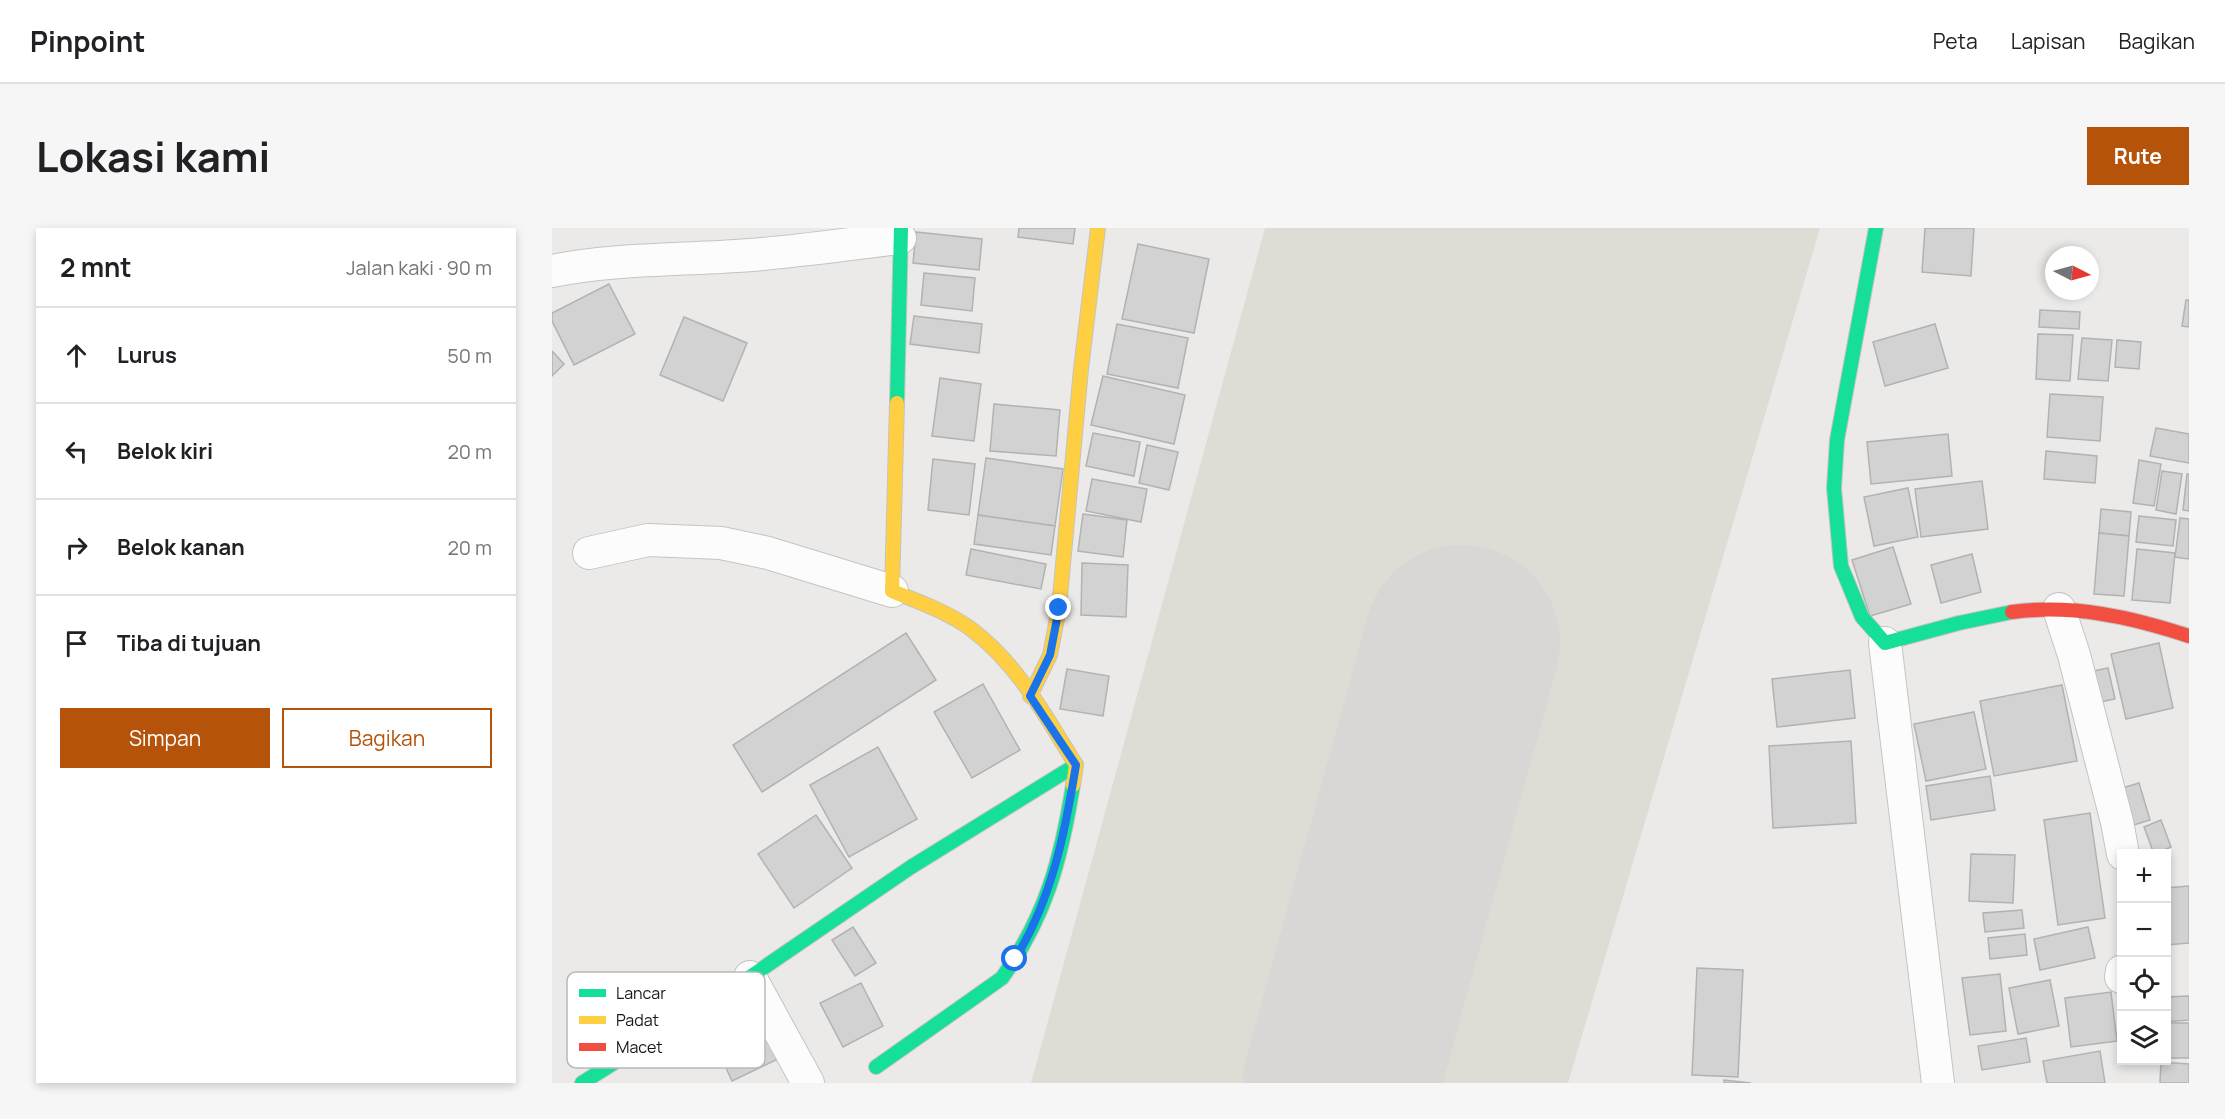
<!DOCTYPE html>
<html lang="id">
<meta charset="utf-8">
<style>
:root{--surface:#fff;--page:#f6f6f6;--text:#202124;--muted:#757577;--line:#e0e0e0;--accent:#b45309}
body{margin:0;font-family:Manrope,sans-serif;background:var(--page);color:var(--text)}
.controls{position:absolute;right:18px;bottom:18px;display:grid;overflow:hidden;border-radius:0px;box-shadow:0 3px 9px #0003}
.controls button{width:54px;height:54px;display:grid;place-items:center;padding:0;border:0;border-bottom:2px solid var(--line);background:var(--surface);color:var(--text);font:30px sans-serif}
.compass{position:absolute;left:1493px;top:18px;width:54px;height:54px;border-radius:50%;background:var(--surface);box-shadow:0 3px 9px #0003;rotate:96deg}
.stop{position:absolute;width:18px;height:18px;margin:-14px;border:4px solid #1a73e8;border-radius:50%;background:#fff}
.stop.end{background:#1a73e8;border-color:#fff;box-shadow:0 2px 6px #0008}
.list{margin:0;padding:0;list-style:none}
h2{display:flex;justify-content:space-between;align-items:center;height:78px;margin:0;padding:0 24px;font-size:26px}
h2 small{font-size:20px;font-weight:400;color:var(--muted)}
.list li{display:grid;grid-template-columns:39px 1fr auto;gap:18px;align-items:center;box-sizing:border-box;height:96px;padding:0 24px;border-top:2px solid var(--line)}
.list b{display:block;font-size:22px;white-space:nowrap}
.list em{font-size:20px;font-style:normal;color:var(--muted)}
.actions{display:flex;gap:12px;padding:18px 24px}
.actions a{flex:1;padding:14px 0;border:2px solid var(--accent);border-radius:0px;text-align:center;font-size:21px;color:var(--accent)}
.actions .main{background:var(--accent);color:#fff}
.icon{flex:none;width:33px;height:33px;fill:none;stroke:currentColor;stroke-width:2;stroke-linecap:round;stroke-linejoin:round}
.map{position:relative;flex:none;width:1637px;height:855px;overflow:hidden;border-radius:0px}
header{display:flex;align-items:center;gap:36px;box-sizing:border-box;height:84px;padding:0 30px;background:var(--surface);border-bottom:2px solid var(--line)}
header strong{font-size:28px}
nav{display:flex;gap:33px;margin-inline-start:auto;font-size:21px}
.intro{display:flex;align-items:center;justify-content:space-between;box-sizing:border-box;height:144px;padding:0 36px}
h1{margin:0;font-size:42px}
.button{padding:15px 27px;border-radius:0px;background:var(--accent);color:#fff;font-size:21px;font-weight:700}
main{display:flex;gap:36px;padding:0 36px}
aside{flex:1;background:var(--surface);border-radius:0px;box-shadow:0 3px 9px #0003}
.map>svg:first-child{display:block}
.built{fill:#dedcd5}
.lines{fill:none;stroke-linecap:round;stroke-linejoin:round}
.runway{stroke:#d8d7d6;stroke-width:196}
.building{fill:#d2d2d2;stroke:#b2b2b2;stroke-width:1.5}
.street-casing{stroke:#c4c4c2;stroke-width:34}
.fast-casing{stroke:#c4c4c2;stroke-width:16}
.slow-casing{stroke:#c4c4c2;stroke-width:16}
.jam-casing{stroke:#c4c4c2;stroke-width:16}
.street{stroke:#fcfcfc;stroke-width:32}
.fast{stroke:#16e098;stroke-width:14}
.slow{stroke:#ffcf43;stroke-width:14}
.jam{stroke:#f24e42;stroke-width:14}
.route{stroke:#1a73e8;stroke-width:8}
.key{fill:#fff;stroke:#b9b9b9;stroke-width:1.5}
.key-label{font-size:16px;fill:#171716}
</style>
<header>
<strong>Pinpoint</strong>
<nav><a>Peta</a><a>Lapisan</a><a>Bagikan</a></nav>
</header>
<div class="intro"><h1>Lokasi kami</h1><a class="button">Rute</a></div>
<main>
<aside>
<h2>2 mnt<small>Jalan kaki · 90 m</small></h2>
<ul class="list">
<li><svg class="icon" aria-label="ahead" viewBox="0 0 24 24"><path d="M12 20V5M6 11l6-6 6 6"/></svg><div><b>Lurus</b></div><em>50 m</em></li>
<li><svg class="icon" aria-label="left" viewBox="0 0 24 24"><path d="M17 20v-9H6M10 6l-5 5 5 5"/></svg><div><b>Belok kiri</b></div><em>20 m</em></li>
<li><svg class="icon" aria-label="right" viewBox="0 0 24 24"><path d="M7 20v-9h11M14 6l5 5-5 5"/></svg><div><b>Belok kanan</b></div><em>20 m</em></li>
<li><svg class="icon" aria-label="arrive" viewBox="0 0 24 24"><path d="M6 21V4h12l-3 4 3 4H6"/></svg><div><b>Tiba di tujuan</b></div></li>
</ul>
<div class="actions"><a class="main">Simpan</a><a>Bagikan</a></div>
</aside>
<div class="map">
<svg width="1637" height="855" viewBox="0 0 1637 855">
<rect width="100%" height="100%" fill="#ebeae9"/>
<!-- built -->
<polygon class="built" points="713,0 1268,0 1016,855 479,855"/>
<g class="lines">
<!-- runway -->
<polyline class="runway" points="789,855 910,415"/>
</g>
<!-- building -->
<g class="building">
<polygon points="467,0 523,0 521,16 466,9"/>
<polygon points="1373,0 1422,0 1419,48 1370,44"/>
<polygon points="364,4 430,11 427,42 361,35"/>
<polygon points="586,16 657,31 642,105 570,91"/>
<polygon points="372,45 423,50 420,83 369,77"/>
<polygon points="57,56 83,106 22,137 0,93 0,85"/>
<polygon points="1634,72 1637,72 1637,99 1630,98"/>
<polygon points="1488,82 1528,84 1527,101 1487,99"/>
<polygon points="362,88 430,96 427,125 358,116"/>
<polygon points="132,89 195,115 171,173 108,147"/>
<polygon points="565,96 636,110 626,160 555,146"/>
<polygon points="1383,96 1396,140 1333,158 1321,114"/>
<polygon points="1486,106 1521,107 1518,153 1484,151"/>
<polygon points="1530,110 1560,112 1556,153 1526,151"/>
<polygon points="1565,112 1589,114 1587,141 1563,139"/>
<polygon points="0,123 12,136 0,148"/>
<polygon points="551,148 633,167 622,216 539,197"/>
<polygon points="388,150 429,156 422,213 380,208"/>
<polygon points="1498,166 1551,169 1548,213 1495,209"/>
<polygon points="442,176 508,182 504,228 438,223"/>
<polygon points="1604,200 1637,206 1637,235 1598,228"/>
<polygon points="541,205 588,214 582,248 534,238"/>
<polygon points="1396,206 1400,248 1319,256 1315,214"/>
<polygon points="595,217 626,224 617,262 587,255"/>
<polygon points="1494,223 1545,228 1543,255 1492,251"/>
<polygon points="434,230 511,241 503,298 426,287"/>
<polygon points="381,231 423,236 417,287 376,282"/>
<polygon points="1587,232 1609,236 1602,278 1581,275"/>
<polygon points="1610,243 1630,246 1624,286 1604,282"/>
<polygon points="1635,246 1637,246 1637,283 1631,282"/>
<polygon points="540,251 595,261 589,294 534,283"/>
<polygon points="1430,253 1436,301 1369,309 1363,261"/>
<polygon points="1356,260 1366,309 1322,318 1312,269"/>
<polygon points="1549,281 1579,284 1577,308 1547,305"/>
<polygon points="531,286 575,292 571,329 526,323"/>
<polygon points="426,287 503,298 499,327 422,316"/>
<polygon points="1587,288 1624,292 1621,318 1584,314"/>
<polygon points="1628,290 1637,291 1637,331 1623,329"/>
<polygon points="1547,305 1577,308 1572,368 1542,366"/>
<polygon points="1341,319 1359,376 1318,388 1300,332"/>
<polygon points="419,321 494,336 489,361 414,347"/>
<polygon points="1585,321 1623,325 1618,375 1580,372"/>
<polygon points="1420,326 1429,364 1389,375 1379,337"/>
<polygon points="530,335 576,337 574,389 529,387"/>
<polygon points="354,405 384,452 210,564 181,517"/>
<polygon points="1607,415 1621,480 1574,491 1559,426"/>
<polygon points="1556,440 1563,471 1538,476 1532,445"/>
<polygon points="515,441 557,448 551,488 508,481"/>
<polygon points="1298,442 1303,490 1225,499 1220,451"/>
<polygon points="431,456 468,522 420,550 382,484"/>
<polygon points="1510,457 1525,533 1442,548 1428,473"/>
<polygon points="1422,484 1434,541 1374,553 1362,496"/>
<polygon points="1299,513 1304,595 1221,600 1217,518"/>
<polygon points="326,519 365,591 297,629 258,557"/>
<polygon points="1438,548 1443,582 1379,592 1374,558"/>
<polygon points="1587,555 1598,592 1578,598 1567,561"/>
<polygon points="1538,585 1553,690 1506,697 1492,592"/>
<polygon points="264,587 300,640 242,680 206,626"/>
<polygon points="1609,592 1619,619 1602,626 1592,599"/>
<polygon points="1419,626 1463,627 1461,675 1417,673"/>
<polygon points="1637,658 1637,715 1614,717 1614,660"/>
<polygon points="1470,682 1472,700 1433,704 1431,685"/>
<polygon points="301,699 324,735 303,748 280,712"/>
<polygon points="1536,699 1543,730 1488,742 1482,711"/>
<polygon points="1473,706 1475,727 1438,731 1436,710"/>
<polygon points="1145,740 1191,742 1186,849 1140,847"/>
<polygon points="1448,746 1454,803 1418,807 1410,750"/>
<polygon points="1498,752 1507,798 1466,806 1457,760"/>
<polygon points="309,755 331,798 291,819 268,775"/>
<polygon points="1559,764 1565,813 1519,819 1513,770"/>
<polygon points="1637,768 1637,792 1614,794 1614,769"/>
<polygon points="203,774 228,830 180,853 154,796"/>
<rect x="1614" y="795" width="23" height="35"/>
<polygon points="1474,810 1478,834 1430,842 1426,818"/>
<polygon points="1548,823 1553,855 1495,855 1491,833"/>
<polygon points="1609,834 1637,836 1637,855 1608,855"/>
<polygon points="1172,852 1199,855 1172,855"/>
</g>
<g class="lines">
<defs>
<g id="street">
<path d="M0,43C60,31 123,32 184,28C239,25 294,16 348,10"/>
<polyline points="37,325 96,312 169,315 216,325 340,363"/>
<polyline points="1507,381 1522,427 1565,594 1571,626"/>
<polyline points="1333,415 1386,855"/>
<polyline points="198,749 256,855"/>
<polyline points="1569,749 1570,743"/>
</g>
<g id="fast">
<polyline points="1324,0 1285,212 1282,260 1289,338 1310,389 1333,415 1407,395 1460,384"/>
<polyline points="345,175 349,0"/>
<path d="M324,839L450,750C494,688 509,632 521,557"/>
<polyline points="30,855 198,749 359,639 524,537"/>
</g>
<g id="slow">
<path d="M345,175L340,363C367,374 396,384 419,401C466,436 494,489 524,537L521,557"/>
<polyline points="478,468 498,427 507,380 529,141 546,0"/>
</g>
<path id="jam" d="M1460,384C1521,376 1579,389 1637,408"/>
</defs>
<!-- street casing -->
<use href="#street" class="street-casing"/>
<!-- fast casing -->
<use href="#fast" class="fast-casing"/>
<!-- slow casing -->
<use href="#slow" class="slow-casing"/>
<!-- jam casing -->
<use href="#jam" class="jam-casing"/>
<!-- street -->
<use href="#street" class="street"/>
<!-- fast -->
<use href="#fast" class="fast"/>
<!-- slow -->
<use href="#slow" class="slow"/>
<!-- jam -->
<use href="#jam" class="jam"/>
</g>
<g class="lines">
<!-- route -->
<path class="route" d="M463,731C500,671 513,605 524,537L478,468L498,427L507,380"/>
</g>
<!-- legend -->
<rect x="15" y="744" width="198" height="96" rx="9" class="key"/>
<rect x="27" y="761" width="27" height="8" fill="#16e098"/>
<rect x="27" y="788" width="27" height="8" fill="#ffcf43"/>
<rect x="27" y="815" width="27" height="8" fill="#f24e42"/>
<g class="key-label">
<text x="64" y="771">Lancar</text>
<text x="64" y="798">Padat</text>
<text x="64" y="825">Macet</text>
</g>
</svg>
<div class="controls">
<button>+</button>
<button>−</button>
<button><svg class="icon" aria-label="locate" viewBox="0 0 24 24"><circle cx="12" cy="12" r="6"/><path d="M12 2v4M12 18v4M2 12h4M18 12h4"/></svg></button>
<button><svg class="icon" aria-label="layers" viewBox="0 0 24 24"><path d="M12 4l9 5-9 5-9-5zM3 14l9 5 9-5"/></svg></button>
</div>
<svg class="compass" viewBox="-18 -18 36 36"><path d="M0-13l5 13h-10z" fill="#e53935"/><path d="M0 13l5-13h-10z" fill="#757577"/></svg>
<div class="stop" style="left:463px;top:731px"></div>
<div class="stop end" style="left:507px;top:380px"></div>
</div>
</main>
